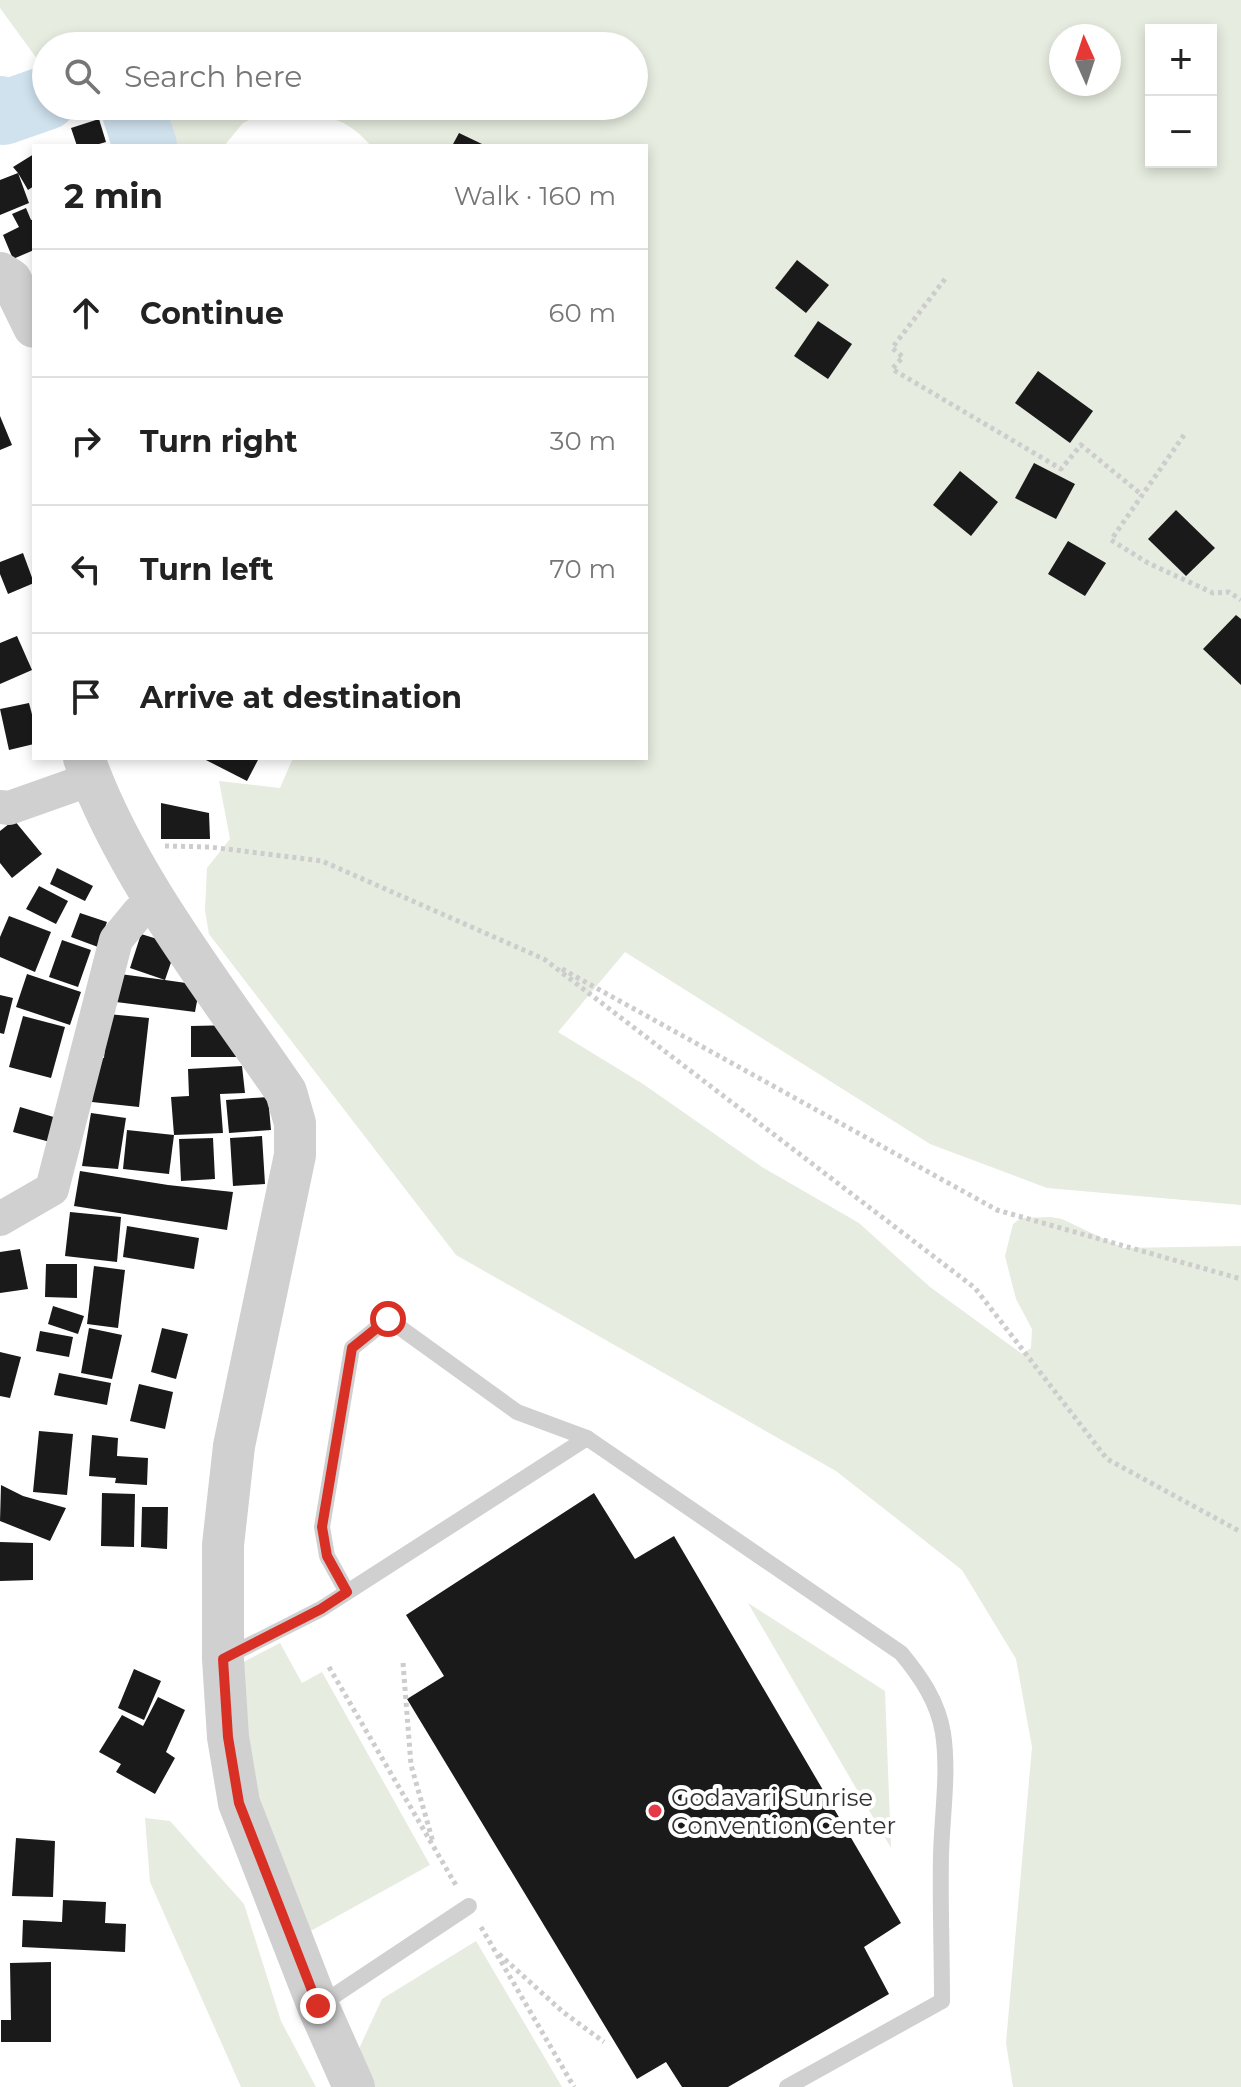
<!DOCTYPE html>
<meta charset="utf-8">
<style>
:root{--surface:#fff;--page:#f6f6f6;--text:#222;--muted:#767676;--line:#e0e0e0}
body{margin:0;font-family:Montserrat,sans-serif;background:var(--page);color:var(--text)}
.controls{position:absolute;right:24px;top:24px;display:grid;overflow:hidden;border-radius:0px;box-shadow:0 4px 12px #0003}
.controls button{width:72px;height:72px;display:grid;place-items:center;padding:0;border:0;border-bottom:2px solid var(--line);background:var(--surface);color:var(--text);font:40px sans-serif}
.compass{position:absolute;left:1049px;top:24px;width:72px;height:72px;border-radius:50%;background:var(--surface);box-shadow:0 4px 12px #0003;rotate:357deg}
.stop{position:absolute;width:24px;height:24px;margin:-18px;border:6px solid #d93025;border-radius:50%;background:#fff}
.stop.end{background:#d93025;border-color:#fff;box-shadow:0 2px 8px #0008}
.list{margin:0;padding:0;list-style:none}
h2{display:flex;justify-content:space-between;align-items:center;height:104px;margin:0;padding:0 32px;font-size:34px}
h2 small{font-size:26px;font-weight:400;color:var(--muted)}
.list li{display:grid;grid-template-columns:52px 1fr auto;gap:24px;align-items:center;box-sizing:border-box;height:128px;padding:0 32px;border-top:2px solid var(--line)}
.list b{display:block;font-size:30px;white-space:nowrap}
.list em{font-size:26px;font-style:normal;color:var(--muted)}
.icon{flex:none;width:44px;height:44px;fill:none;stroke:currentColor;stroke-width:2;stroke-linecap:round;stroke-linejoin:round}
.map{position:relative;flex:none;width:1241px;height:2087px;overflow:hidden}
.search{position:absolute;background:var(--surface);box-shadow:0 4px 12px #0003;left:32px;top:32px;width:616px;height:88px;display:flex;align-items:center;gap:20px;box-sizing:border-box;padding:0 28px;border-radius:44px;color:var(--muted);font-size:30px}
.panel{position:absolute;background:var(--surface);box-shadow:0 4px 12px #0003;left:32px;top:144px;width:616px;height:616px;border-radius:0px}
.map>svg:first-child{display:block}
.green{fill:#e6ecdf;fill-rule:evenodd}
.lines{fill:none;stroke-linecap:round;stroke-linejoin:round}
.river{stroke:#cfe2ee;stroke-width:64}
.building{fill:#1a1a1a}
.path{stroke:#cdcdcd;stroke-width:5;stroke-dasharray:4 4;stroke-linecap:butt}
.service{stroke:#d0d0d0;stroke-width:16}
.minor{stroke:#d0d0d0;stroke-width:34}
.tertiary{stroke:#d0d0d0;stroke-width:42}
.route{stroke:#d93025;stroke-width:10}
.poi-dot{fill:#e63946;stroke:#fff;stroke-width:3}
.labels{text-anchor:middle;dominant-baseline:central;stroke-width:8;stroke-linejoin:round;paint-order:stroke}
.poi-label{font-size:24px;fill:#333;stroke:#fff;text-anchor:start}
</style>
<div class="map">
<svg width="1241" height="2087" viewBox="0 0 1241 2087">
<rect width="100%" height="100%" fill="#fff"/>
<!-- green -->
<g class="green">
<path d="M0,0H1241V1205L1047,1188L930,1144L625,952L558,1032L643,1084L762,1167L859,1223L930,1287L1022,1354L1031,1348L1032,1329L1016,1299L1005,1256L1013,1224L1021,1218L1050,1217L1062,1219L1123,1248L1241,1246V2087H1013L1006,2043L1032,1747L1016,1659L962,1570L836,1471L456,1255L209,934L205,911L207,868L230,839L219,781L280,788L293,758H646V146H371C336,104 301,116 253,118L243,123L224,146H127L132,126L125,106H634V46H46V64L40,63L0,8ZM1151,30H1211V162H1151ZM1061,36H1109V84H1061Z"/>
<polygon points="748,1603 885,1691 891,1848"/>
<polygon points="280,1643 302,1683 322,1672 430,1865 307,1933 261,1820 234,1667"/>
<polygon points="145,1818 170,1821 244,1904 281,2021 316,2087 241,2087 150,1882"/>
<polygon points="476,1941 562,2087 373,2087 357,2053 382,1999"/>
</g>
<g class="lines">
<!-- river -->
<g class="river">
<polyline points="132,106 145,146"/>
<polyline points="0,108 3,113 46,98"/>
</g>
</g>
<!-- building -->
<g class="building">
<polygon points="99,119 106,142 92,146 77,146 71,128"/>
<polygon points="459,133 482,144 481,146 452,146"/>
<polygon points="34,154 34,186 28,190 18,173 29,203 0,215 0,180 18,173 13,167"/>
<polygon points="26,208 31,220 34,219 34,250 13,259 3,235 19,227 12,214"/>
<polygon points="797,260 829,285 806,313 775,288"/>
<polygon points="818,321 852,344 828,379 794,356"/>
<polygon points="1038,371 1093,411 1070,443 1015,403"/>
<polygon points="0,416 12,445 0,450"/>
<polygon points="1034,463 1075,484 1056,519 1015,498"/>
<polygon points="960,471 998,502 971,536 933,505"/>
<polygon points="1176,510 1215,548 1186,576 1148,539"/>
<polygon points="1068,541 1106,563 1085,596 1048,574"/>
<polygon points="23,553 34,583 8,594 0,574 0,562"/>
<polygon points="1236,615 1241,619 1241,685 1203,649"/>
<polygon points="17,636 32,670 0,684 0,643"/>
<polygon points="29,703 34,722 34,744 9,750 0,709"/>
<polygon points="202,758 259,758 247,781"/>
<polygon points="161,803 209,813 210,839 161,839"/>
<polygon points="14,820 42,854 12,878 0,863 0,831"/>
<polygon points="57,868 93,886 85,901 50,884"/>
<polygon points="39,886 68,901 56,924 26,909"/>
<polygon points="80,913 107,922 98,947 71,937"/>
<polygon points="9,916 51,932 35,972 0,957 0,937"/>
<polygon points="141,934 177,945 165,980 200,985 195,1012 116,1002 120,974 165,980 130,968"/>
<polygon points="62,940 91,950 78,987 49,977"/>
<polygon points="27,974 81,992 70,1025 16,1007"/>
<polygon points="0,995 13,998 4,1034 0,1033"/>
<polygon points="108,1014 149,1018 139,1107 92,1102 97,1057 104,1058"/>
<polygon points="23,1016 65,1027 51,1078 9,1067"/>
<polygon points="236,1025 236,1057 191,1057 191,1026"/>
<polygon points="242,1066 245,1093 220,1094 223,1133 174,1135 171,1097 189,1096 188,1069"/>
<polygon points="268,1097 271,1130 229,1133 226,1100"/>
<polygon points="20,1107 57,1118 50,1142 13,1132"/>
<polygon points="91,1113 126,1118 118,1169 82,1166"/>
<polygon points="127,1130 174,1135 169,1174 123,1169"/>
<polygon points="262,1136 265,1184 233,1186 230,1138"/>
<polygon points="213,1138 215,1179 181,1181 179,1139"/>
<polygon points="80,1171 168,1185 233,1192 227,1230 74,1206"/>
<polygon points="70,1212 121,1217 117,1262 65,1256"/>
<polygon points="127,1226 199,1238 194,1269 123,1257"/>
<polygon points="20,1249 28,1289 0,1293 0,1252"/>
<polygon points="46,1264 77,1264 77,1298 45,1297"/>
<polygon points="94,1266 125,1270 118,1328 87,1324"/>
<polygon points="53,1306 84,1316 78,1334 48,1324"/>
<polygon points="89,1328 122,1335 112,1379 81,1373"/>
<polygon points="162,1328 188,1334 176,1379 151,1372"/>
<polygon points="40,1331 73,1337 69,1357 36,1351"/>
<polygon points="0,1352 21,1357 10,1398 0,1396"/>
<polygon points="59,1373 111,1383 107,1405 54,1395"/>
<polygon points="139,1384 173,1392 165,1429 130,1421"/>
<polygon points="39,1431 73,1434 67,1495 33,1492"/>
<polygon points="92,1435 118,1438 117,1456 148,1458 147,1485 115,1483 116,1478 89,1476"/>
<polygon points="1,1485 23,1496 66,1508 50,1541 0,1521"/>
<polygon points="102,1493 135,1494 134,1547 101,1546"/>
<polygon points="594,1493 635,1559 674,1536 901,1923 864,1947 889,1994 728,2087 682,2087 666,2062 637,2079 407,1699 444,1676 406,1615"/>
<polygon points="142,1507 168,1507 167,1549 141,1547"/>
<polygon points="0,1542 33,1543 33,1580 0,1581"/>
<polygon points="134,1669 161,1681 144,1720 118,1708"/>
<polygon points="158,1697 185,1710 166,1752 175,1758 155,1794 116,1772 121,1764 99,1752 122,1715 143,1726"/>
<polygon points="16,1838 55,1841 53,1897 12,1896"/>
<polygon points="63,1900 106,1902 105,1923 126,1924 125,1952 22,1947 23,1920 62,1922"/>
<polygon points="51,1962 51,2042 1,2042 1,2020 11,2020 10,1963"/>
</g>
<g class="lines">
<!-- path -->
<g class="path">
<polyline points="945,279 892,348 903,357 892,369 1061,469 1081,445 1142,495"/>
<polyline points="1184,435 1111,540 1148,563 1213,593 1229,592 1241,600"/>
<polyline points="165,846 210,847 322,861 544,959 975,1288 1107,1459 1241,1532"/>
<polyline points="562,969 997,1210 1241,1279"/>
<polyline points="403,1663 411,1765 433,1842"/>
<polyline points="329,1667 457,1887"/>
<polyline points="481,1927 574,2087"/>
<polyline points="499,1954 563,2012 604,2042"/>
</g>
<!-- service -->
<g class="service">
<path d="M347,1592L327,1556L322,1527L352,1348L388,1319L517,1412L587,1438L901,1653C921,1677 938,1702 943,1733C949,1773 942,1815 941,1855C940,1904 942,1953 942,2001L787,2087"/>
<polyline points="224,1658 321,1609 587,1438"/>
<polyline points="320,2005 469,1906"/>
</g>
<!-- minor -->
<g class="minor">
<polyline points="0,807 9,808 91,779"/>
<polyline points="0,1219 52,1189 116,940 139,912 157,901"/>
</g>
<!-- tertiary -->
<g class="tertiary">
<polyline points="0,273 11,280 34,327"/>
<path d="M84,758C125,875 216,989 286,1092L295,1123V1155L234,1446L223,1545V1659L228,1737L239,1803L318,2006L354,2087"/>
</g>
</g>
<g class="lines">
<!-- route -->
<polyline class="route" points="318,2006 239,1803 228,1737 223,1659 321,1609 347,1592 327,1556 322,1527 352,1348 388,1319"/>
</g>
<!-- markers -->
<circle class="poi-dot" cx="655" cy="1811" r="8"/>
<g class="labels">
<!-- poi labels -->
<g class="poi-label">
<text x="671" y="1797">Godavari Sunrise<tspan x="671" dy="28">Convention Center</tspan></text>
</g>
</g>
</svg>
<div class="controls">
<button>+</button>
<button>−</button>
</div>
<svg class="compass" viewBox="-18 -18 36 36"><path d="M0-13l5 13h-10z" fill="#e53935"/><path d="M0 13l5-13h-10z" fill="#767676"/></svg>
<div class="stop" style="left:388px;top:1319px"></div>
<div class="stop end" style="left:318px;top:2006px"></div>
<div class="search"><svg class="icon" aria-label="search" viewBox="0 0 24 24"><circle cx="10" cy="10" r="6"/><path d="M15 15l6 6"/></svg>Search here</div>
<section class="panel">
<h2>2 min<small>Walk · 160 m</small></h2>
<ul class="list">
<li><svg class="icon" aria-label="ahead" viewBox="0 0 24 24"><path d="M12 20V5M6 11l6-6 6 6"/></svg><div><b>Continue</b></div><em>60 m</em></li>
<li><svg class="icon" aria-label="right" viewBox="0 0 24 24"><path d="M7 20v-9h11M14 6l5 5-5 5"/></svg><div><b>Turn right</b></div><em>30 m</em></li>
<li><svg class="icon" aria-label="left" viewBox="0 0 24 24"><path d="M17 20v-9H6M10 6l-5 5 5 5"/></svg><div><b>Turn left</b></div><em>70 m</em></li>
<li><svg class="icon" aria-label="arrive" viewBox="0 0 24 24"><path d="M6 21V4h12l-3 4 3 4H6"/></svg><div><b>Arrive at destination</b></div></li>
</ul>
</section>
</div>
